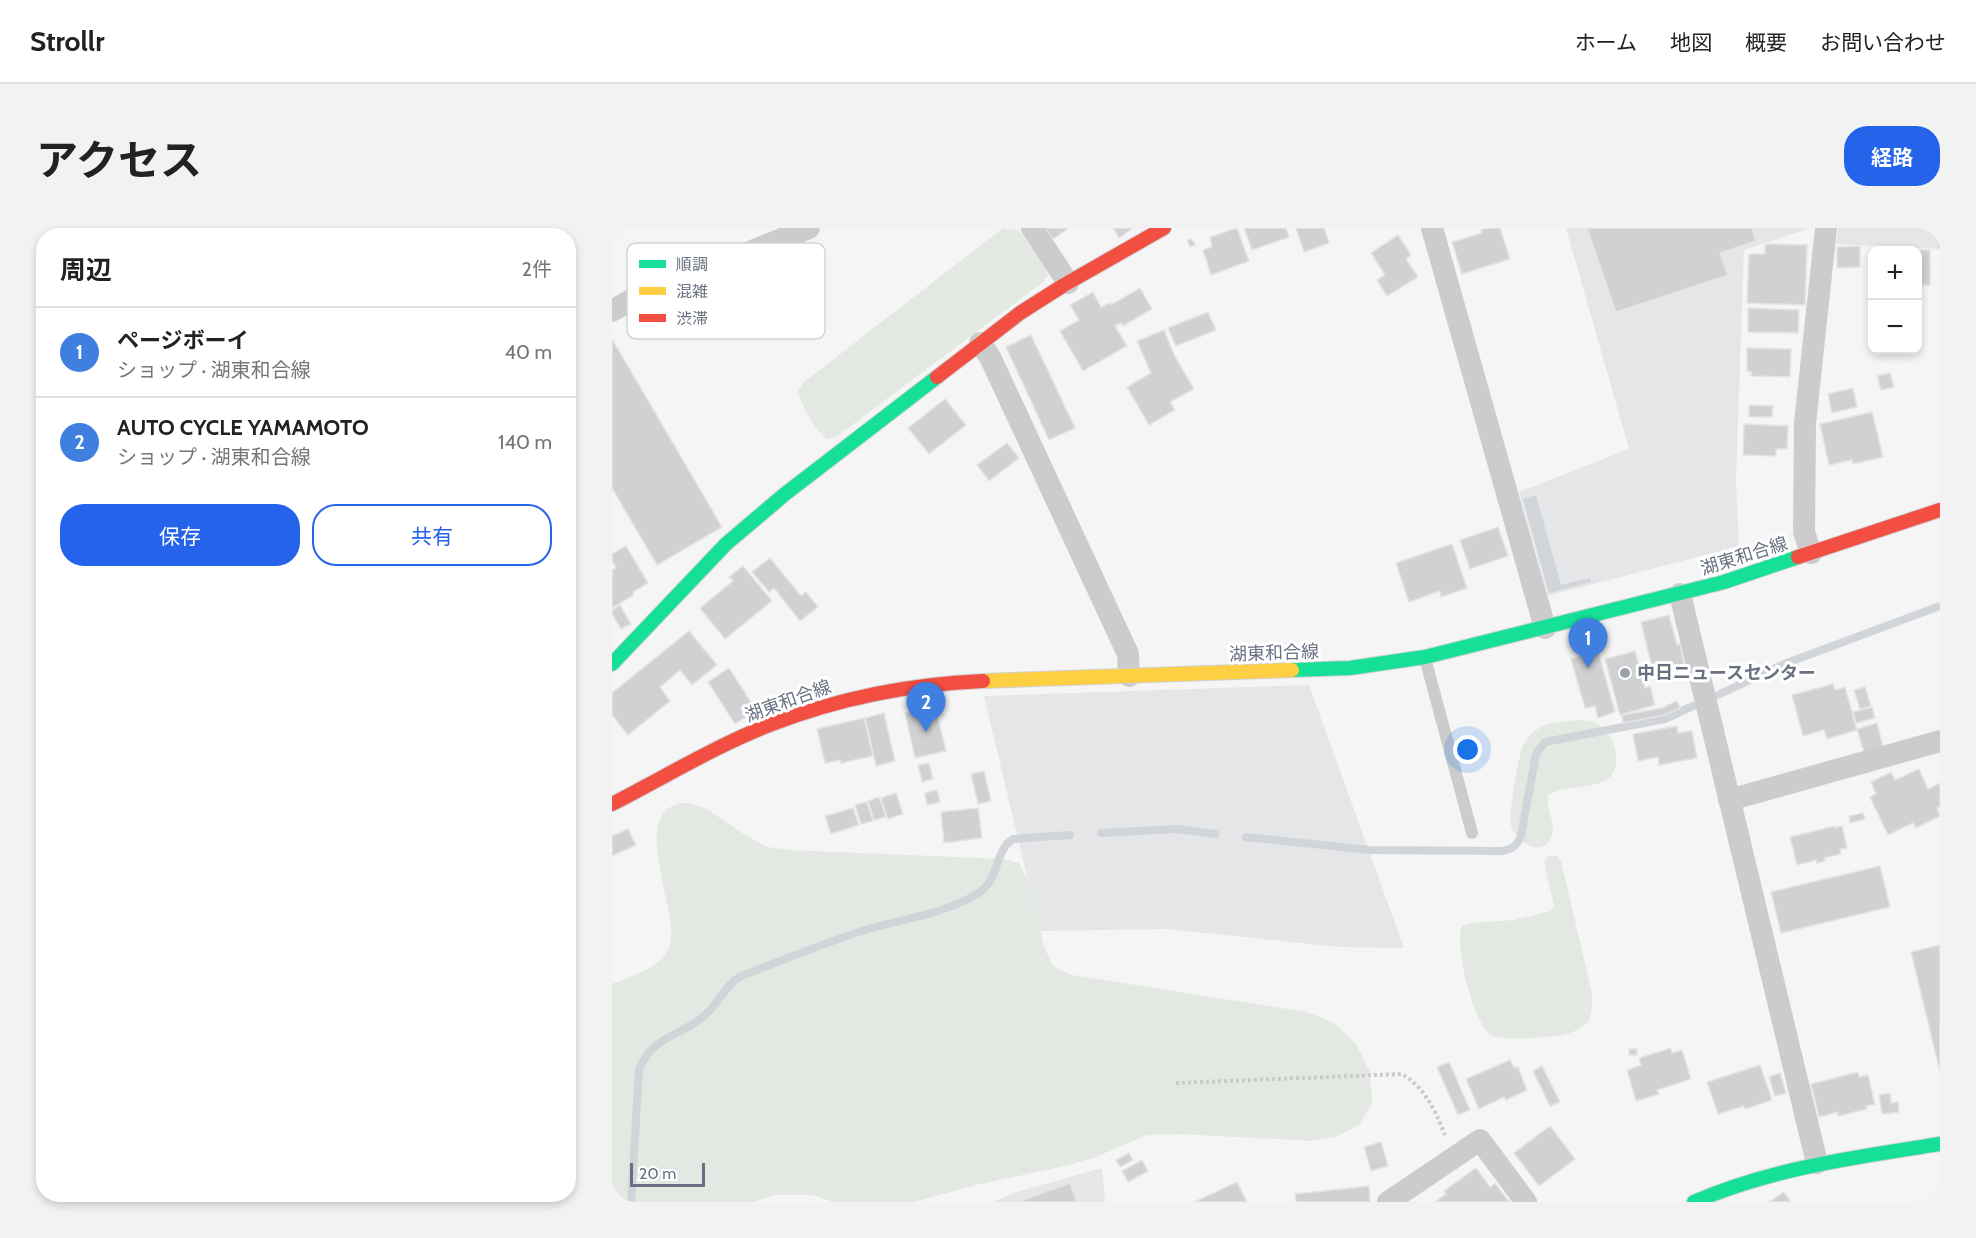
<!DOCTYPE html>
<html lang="ja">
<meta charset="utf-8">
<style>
:root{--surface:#fff;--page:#f2f2f2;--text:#222;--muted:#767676;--line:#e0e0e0;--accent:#2563eb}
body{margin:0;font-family:Cabin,"Noto Sans JP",sans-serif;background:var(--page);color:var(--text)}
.controls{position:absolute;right:18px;top:18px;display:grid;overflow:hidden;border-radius:12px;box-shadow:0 3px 9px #0003}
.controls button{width:54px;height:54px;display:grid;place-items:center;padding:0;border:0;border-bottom:2px solid var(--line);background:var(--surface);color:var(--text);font:30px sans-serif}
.scale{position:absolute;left:18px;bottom:15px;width:75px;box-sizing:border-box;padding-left:6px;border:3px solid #697081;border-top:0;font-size:16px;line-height:21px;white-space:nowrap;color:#697081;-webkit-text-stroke:4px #fff;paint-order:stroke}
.you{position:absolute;left:856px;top:522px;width:21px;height:21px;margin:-15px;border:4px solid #fff;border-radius:50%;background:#1a73e8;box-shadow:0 0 0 9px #1a73e833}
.badge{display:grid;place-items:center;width:39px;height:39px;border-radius:50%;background:var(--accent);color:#fff;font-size:20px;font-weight:700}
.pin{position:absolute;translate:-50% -50px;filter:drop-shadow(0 2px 3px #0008)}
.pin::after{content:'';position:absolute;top:32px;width:21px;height:18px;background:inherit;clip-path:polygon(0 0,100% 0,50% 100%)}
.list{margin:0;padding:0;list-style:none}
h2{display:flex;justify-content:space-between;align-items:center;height:78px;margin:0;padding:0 24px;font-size:26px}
h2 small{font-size:20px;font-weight:400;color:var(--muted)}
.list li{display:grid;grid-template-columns:39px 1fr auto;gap:18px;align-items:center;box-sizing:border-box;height:90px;padding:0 24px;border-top:2px solid var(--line)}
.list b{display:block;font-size:22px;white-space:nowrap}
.list p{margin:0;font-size:20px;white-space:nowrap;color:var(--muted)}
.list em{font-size:20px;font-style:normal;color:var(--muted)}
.actions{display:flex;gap:12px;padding:18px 24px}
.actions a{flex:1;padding:14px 0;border:2px solid var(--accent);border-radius:24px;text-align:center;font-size:21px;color:var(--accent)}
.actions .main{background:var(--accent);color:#fff}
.map{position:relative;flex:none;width:1328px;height:974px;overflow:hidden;border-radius:24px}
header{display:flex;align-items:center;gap:36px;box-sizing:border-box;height:84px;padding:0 30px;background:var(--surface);border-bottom:2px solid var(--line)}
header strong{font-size:28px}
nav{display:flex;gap:33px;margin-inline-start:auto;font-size:21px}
.intro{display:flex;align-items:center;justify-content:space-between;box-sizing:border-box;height:144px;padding:0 36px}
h1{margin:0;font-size:42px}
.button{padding:15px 27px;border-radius:24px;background:var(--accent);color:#fff;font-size:21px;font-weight:700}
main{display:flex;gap:36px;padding:0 36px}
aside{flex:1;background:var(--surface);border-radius:24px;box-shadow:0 3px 9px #0003}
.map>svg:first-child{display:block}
.built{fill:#e5e6e7}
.green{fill:#e4e8e3}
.water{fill:#d1d4d9}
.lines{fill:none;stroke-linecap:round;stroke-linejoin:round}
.stream{stroke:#d1d4d9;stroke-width:8}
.building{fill:#d0d1d2;stroke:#e4e4e4;stroke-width:1.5}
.fast-casing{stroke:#d1d1d3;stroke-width:16}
.slow-casing{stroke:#d1d1d3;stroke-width:16}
.jam-casing{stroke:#d1d1d3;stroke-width:16}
.path{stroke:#cacaca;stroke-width:4;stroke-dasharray:3 3;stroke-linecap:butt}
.lane{stroke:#cccccd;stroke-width:12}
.street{stroke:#cccccd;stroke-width:22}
.fast{stroke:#16e098;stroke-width:14}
.slow{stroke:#ffcf43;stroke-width:14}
.jam{stroke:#f24e42;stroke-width:14}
.poi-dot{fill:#9a9faa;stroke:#fff;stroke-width:2}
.labels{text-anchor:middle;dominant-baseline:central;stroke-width:6;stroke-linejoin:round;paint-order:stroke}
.street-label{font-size:18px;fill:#697081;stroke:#fff}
.poi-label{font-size:18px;font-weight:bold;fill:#697081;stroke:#fff;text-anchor:start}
.key{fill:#fff;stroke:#d2d4d9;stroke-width:1.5}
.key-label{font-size:16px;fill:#697081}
</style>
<header>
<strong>Strollr</strong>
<nav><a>ホーム</a><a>地図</a><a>概要</a><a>お問い合わせ</a></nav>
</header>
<div class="intro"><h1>アクセス</h1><a class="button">経路</a></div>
<main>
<aside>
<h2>周辺<small>2件</small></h2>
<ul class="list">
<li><span class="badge" style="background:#3f7fe0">1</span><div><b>ページボーイ</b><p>ショップ · 湖東和合線</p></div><em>40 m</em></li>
<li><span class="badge" style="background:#3f7fe0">2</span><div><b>AUTO CYCLE YAMAMOTO</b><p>ショップ · 湖東和合線</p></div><em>140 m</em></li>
</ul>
<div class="actions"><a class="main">保存</a><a>共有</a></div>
</aside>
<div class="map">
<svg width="1328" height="974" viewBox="0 0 1328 974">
<rect width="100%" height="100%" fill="#f5f5f5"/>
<!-- built -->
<g class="built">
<polygon points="954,0 1198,0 1132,22 1124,252 1127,318 936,368 907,264 1017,221"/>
<polygon points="1226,0 1328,0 1328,21 1224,16"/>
<polygon points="697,457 792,720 728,719 555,701 428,703 372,468"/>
<polygon points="490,940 493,974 380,974 408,963"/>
</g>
<!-- green -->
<g class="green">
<path d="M391,0L407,2L433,40L436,48L431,54L224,209L215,211C202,201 189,178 186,162L192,154Z"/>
<path d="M964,492C974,492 983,493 990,499C1003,510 1011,537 998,549C983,562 953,557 936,567C933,580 944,595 940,608C931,631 905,615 899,598C896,588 906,532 910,520C913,513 918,506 924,502C935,494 951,494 964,492Z"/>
<path d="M77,575L95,581L133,607L155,619L178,622L393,631L407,635L416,653L433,721L441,738L460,747L695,784L722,795L744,816L758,844L760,876L747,897L724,909L698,913L568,906L535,907L484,929L457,937L364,957L302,974H221L200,967H162L142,974H0V756C20,748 47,741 57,720C70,691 19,592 63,577C67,575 73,575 77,575Z"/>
<path d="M937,627L945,628L949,633L980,765C980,775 981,788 974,796C970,799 962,804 958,805C944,809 890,814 879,807C861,795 842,718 850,698L858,695L902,692L939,683L942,679C940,663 933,648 933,632Z"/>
</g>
<!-- water -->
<polygon class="water" points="924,267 949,357 978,350 979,354 937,365 911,271"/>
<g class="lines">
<!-- stream -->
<g class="stream">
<polyline points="1106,467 1172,436 1328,378"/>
<polyline points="489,605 565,601 603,606"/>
<path d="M634,609L758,622L890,623C900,621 905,618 909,608L924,526L933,514L1053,491L1081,478"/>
<path d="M19,974L27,842C40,807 70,809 94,786C107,775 114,756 129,748C169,733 209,716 250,703C285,692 338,685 368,664C388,650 382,623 401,611L458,607"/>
</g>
</g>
<!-- building -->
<g class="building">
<polygon points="433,0 457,0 441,11"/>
<polygon points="501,0 521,0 507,10"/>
<polygon points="625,0 637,33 599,47 591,22 600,19 598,9"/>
<polygon points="632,0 674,0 677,9 640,22"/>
<polygon points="684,0 712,0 717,15 692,24"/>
<polygon points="875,0 888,0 898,31 850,46 840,14 870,5 869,2"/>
<polygon points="975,0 1140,0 1144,13 1108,25 1116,47 1004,84"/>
<polygon points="1326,0 1328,0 1328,20 1325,20"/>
<polygon points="786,7 799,27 794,31 806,49 775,68 765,52 773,47 759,25"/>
<polygon points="580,11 583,17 578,19 575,12"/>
<polygon points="1153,16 1195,17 1193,77 1135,75 1137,26 1153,26"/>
<polygon points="1248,18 1248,39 1225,40 1225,19"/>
<polygon points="1271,22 1318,22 1318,57 1306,57 1306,22"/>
<polygon points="528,60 540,81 511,98 509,95 503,98 515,118 471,143 448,103 467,92 458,77 481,64 489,79 498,75 499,77"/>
<polygon points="1136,80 1187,82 1186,105 1136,104"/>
<polygon points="596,84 604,102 564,118 556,100"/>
<polygon points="552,102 562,127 582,161 558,174 563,182 537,197 515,159 539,145 525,113"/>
<polygon points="419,107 463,200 437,212 394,119"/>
<polygon points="0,111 110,299 45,337 0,260"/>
<polygon points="1135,120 1179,121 1178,149 1139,148 1140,144 1135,143"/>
<polygon points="1278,145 1282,159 1269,162 1265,148"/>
<polygon points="1241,160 1245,179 1220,185 1216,166"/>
<polygon points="333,171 354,197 317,226 296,200"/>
<polygon points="1137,177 1161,178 1160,189 1137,189"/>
<polygon points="1260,184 1271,229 1241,236 1240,232 1217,237 1208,196"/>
<polygon points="1132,196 1176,198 1175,221 1164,221 1164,228 1131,227"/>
<polygon points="395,215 407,230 377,253 365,237"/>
<polygon points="886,299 896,328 858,341 848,312"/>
<polygon points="840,316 855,360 829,369 828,363 797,374 784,335"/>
<polygon points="14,318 36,355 21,364 22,367 0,380 0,342 4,340 0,332 0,326"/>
<polygon points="158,330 189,368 194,364 206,379 188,393 162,360 157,364 140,344"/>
<polygon points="131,338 160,373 113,411 88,380 121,353 117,349"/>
<polygon points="8,377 19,396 9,401 0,386 0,382"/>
<polygon points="1057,387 1065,417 1068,416 1074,445 1043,452 1029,394"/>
<polygon points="77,403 105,437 80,457 68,442 48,459 58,473 16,507 0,487 0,465"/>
<polygon points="986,423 1003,484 986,490 983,478 973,480 959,431"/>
<polygon points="1023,423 1033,460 1038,458 1043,477 1008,487 993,431"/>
<polygon points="117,440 144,482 123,496 96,454"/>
<polygon points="1221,456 1223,462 1233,459 1245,502 1215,511 1212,502 1191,508 1180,467"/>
<polygon points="1253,459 1259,478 1248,481 1242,462"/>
<polygon points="1065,473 1068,480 1052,487 1011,495 1010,487 1050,480"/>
<polygon points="323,478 334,523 303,530 293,485"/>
<polygon points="1260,479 1263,490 1244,495 1241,484"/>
<polygon points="272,485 283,533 264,538 253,490"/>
<polygon points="252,490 261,528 229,535 228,532 213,535 205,501"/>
<polygon points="1265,495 1272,522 1253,527 1245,501"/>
<polygon points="1065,498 1066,505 1080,503 1085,530 1047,537 1046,529 1026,533 1021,506"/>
<polygon points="317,535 321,551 310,554 306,537"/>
<polygon points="1307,541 1316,561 1328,555 1328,579 1325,580 1328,588 1304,600 1301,595 1276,607 1258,569 1264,566 1259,554 1279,544 1283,552"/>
<polygon points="372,543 379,573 366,576 359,546"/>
<polygon points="325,562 328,574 315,577 313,565"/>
<polygon points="284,565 291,586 276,591 269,570"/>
<polygon points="267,569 274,589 262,592 256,573"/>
<polygon points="255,574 261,593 249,596 243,577"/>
<polygon points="241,580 247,597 219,606 213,588"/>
<polygon points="366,580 370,610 332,615 329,584"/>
<polygon points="1251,585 1253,591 1238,595 1237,588"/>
<polygon points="1222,598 1223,600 1230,598 1235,620 1228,621 1229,626 1212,630 1213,633 1205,635 1204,632 1185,637 1178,609"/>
<polygon points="16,601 24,617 0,628 0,608"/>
<polygon points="1268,638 1278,679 1169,705 1159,664"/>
<polygon points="1328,717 1328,844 1299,724"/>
<polygon points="1059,820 1060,825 1070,822 1079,851 1045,862 1047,866 1024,873 1015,842 1029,837 1027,830"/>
<rect x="1017" y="821" width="8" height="6"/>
<polygon points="898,832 902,840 906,839 915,862 894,872 892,869 867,881 854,851"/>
<polygon points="837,834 858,882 846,887 825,839"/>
<polygon points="1148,837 1160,872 1133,881 1132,878 1106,886 1095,854"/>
<polygon points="930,838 948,874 938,878 921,843"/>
<polygon points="1246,844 1247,849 1256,847 1263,876 1254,878 1255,881 1226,888 1226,884 1207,889 1199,856"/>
<polygon points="1168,845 1174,865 1163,868 1157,849"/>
<polygon points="1278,865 1279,875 1286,874 1287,884 1270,886 1267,867"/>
<polygon points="938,898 963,931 927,958 902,925"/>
<polygon points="769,914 776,938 759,943 752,919"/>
<polygon points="517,925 521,932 508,939 504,932"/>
<polygon points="530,932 536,943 516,954 510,943"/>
<polygon points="864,940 878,959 883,955 897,974 823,974 834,966 832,963"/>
<polygon points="625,954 635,974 582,974"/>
<polygon points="458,955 465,974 406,974"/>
<polygon points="757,958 758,974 684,974 683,966"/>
<polygon points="1172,964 1179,974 1157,974"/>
</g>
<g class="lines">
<defs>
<g id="fast">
<polyline points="0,436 114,316 173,266 325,149"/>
<polyline points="680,442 738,440 813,429 1112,354 1186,329"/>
<path d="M1082,974C1161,940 1244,929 1328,916"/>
</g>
<polyline id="slow" points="371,453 680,442"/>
<g id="jam">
<polyline points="325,149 408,85 452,57 552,0"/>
<polyline points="1186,329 1328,282"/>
<path d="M0,576C53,549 105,517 160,496C228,470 298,456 371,453"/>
</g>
</defs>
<!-- fast casing -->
<use href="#fast" class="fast-casing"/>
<!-- slow casing -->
<use href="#slow" class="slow-casing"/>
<!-- jam casing -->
<use href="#jam" class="jam-casing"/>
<!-- path -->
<path class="path" d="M564,855L790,846C813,860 823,882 833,907"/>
<!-- lane -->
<polyline class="lane" points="813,430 860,605"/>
<!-- street -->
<g class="street">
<polyline points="420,0 456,55"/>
<polyline points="820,0 933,400"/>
<polyline points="0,83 21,71 197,0"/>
<polyline points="368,115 378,129 516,426 517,448"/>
<polyline points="1199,325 1192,304 1193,195 1214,0"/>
<polyline points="1068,366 1205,935"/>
<polyline points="1117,572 1328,513"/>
<polyline points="776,974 868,912 914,974"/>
</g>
<!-- fast -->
<use href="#fast" class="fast"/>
<!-- slow -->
<use href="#slow" class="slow"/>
<!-- jam -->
<use href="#jam" class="jam"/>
</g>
<!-- markers -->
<circle class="poi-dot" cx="1013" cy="445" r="6"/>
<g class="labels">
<!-- street labels -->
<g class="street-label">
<text transform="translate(1132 328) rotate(-17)">湖東和合線</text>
<text transform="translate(662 425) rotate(-2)">湖東和合線</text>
<text transform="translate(176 473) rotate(-20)">湖東和合線</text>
</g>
<!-- poi labels -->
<g class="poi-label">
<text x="1025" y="445">中日ニュースセンター</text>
</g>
</g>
<!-- legend -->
<rect x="15" y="15" width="198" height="96" rx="9" class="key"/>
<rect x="27" y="32" width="27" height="8" fill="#16e098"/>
<rect x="27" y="59" width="27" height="8" fill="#ffcf43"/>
<rect x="27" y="86" width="27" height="8" fill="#f24e42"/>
<g class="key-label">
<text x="64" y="42">順調</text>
<text x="64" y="69">混雑</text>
<text x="64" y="96">渋滞</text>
</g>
</svg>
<div class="controls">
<button>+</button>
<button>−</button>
</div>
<div class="scale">20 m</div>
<div class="you"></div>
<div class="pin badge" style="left:976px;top:440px;background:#3f7fe0">1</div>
<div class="pin badge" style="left:314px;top:504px;background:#3f7fe0">2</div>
</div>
</main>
